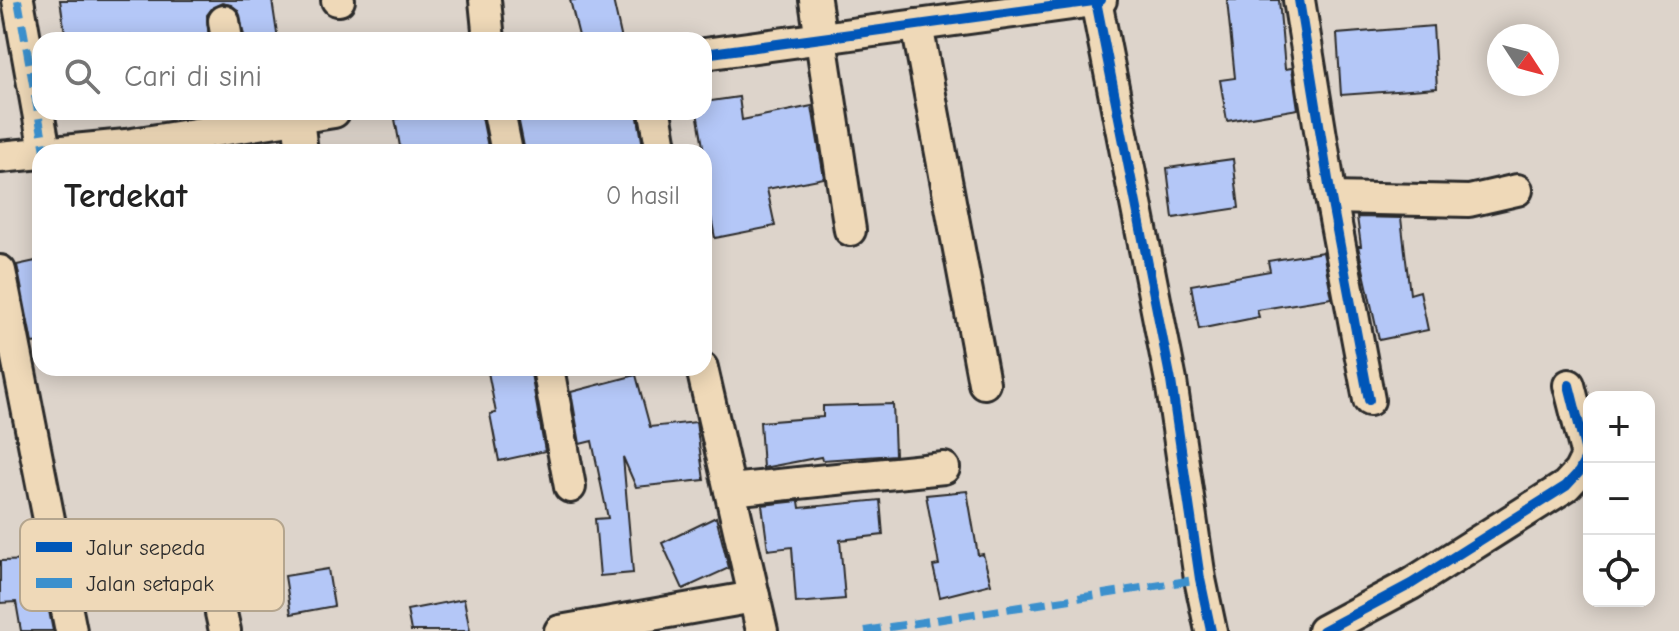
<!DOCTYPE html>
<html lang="id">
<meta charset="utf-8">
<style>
:root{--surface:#fff;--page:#f2f2f2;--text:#222;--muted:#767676;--line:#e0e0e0}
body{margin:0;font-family:"Comic Neue",sans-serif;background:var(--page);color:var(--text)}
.controls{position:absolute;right:24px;bottom:24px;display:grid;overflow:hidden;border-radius:16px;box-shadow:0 4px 20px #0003}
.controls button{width:72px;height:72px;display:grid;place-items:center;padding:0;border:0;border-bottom:2px solid var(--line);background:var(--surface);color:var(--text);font:40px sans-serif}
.compass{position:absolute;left:1487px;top:24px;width:72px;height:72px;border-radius:50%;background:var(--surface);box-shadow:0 4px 20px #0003;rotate:126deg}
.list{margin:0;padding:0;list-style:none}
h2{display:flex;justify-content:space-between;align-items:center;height:104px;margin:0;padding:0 32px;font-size:34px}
h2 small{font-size:26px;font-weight:400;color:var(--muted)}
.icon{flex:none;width:44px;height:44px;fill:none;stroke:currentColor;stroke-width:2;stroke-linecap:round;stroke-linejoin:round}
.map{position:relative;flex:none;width:1679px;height:631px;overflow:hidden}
.search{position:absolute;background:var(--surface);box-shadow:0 4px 20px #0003;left:32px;top:32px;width:680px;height:88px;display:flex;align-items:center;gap:20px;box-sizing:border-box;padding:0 28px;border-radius:24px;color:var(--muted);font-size:30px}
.panel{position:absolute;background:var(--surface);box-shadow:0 4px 20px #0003;left:32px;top:144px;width:680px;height:232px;border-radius:24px}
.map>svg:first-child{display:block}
.building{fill:#b4c7f7;stroke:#2b2b2b;stroke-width:2}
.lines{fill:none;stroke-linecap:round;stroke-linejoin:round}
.minor-casing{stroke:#2b2b2b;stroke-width:36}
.minor{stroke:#efd9b8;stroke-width:30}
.quiet{stroke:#3b90cd;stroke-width:8;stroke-dasharray:16 8;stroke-linecap:butt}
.cycleway-casing{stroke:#efd9b8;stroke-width:15}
.cycleway{stroke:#0057b8;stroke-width:10}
.key{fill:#efd9b8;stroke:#b4a58e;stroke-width:2}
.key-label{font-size:22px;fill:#2b2b2b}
</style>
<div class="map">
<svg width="1679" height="631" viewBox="0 0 1679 631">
<rect width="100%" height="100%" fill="#ddd4cb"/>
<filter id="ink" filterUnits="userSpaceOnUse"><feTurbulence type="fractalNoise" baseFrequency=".0125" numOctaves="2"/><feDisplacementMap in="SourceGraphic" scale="16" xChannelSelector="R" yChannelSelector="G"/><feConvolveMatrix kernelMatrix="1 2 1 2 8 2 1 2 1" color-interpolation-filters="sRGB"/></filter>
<g filter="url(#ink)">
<!-- building -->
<g class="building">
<polygon points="60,0 272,0 278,40 245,40 238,10 231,5 222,3 213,7 207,15 209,40 130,40 130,35 101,40 66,40"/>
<polygon points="570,0 613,0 622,40 580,40"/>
<polygon points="1227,0 1279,0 1285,69 1292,68 1298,109 1227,121 1220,80 1235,78"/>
<polygon points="1433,26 1437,88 1341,95 1337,34"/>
<polygon points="739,97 742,120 812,106 824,178 767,189 775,226 715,238 706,190 708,190 704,152 697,112 704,112 704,102"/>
<polygon points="433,112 481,112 489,152 401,152 395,119"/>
<polygon points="517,112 637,112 644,152 525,152"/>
<polygon points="1233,159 1239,208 1173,218 1167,168"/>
<polygon points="1357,217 1401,218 1410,294 1420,291 1428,330 1379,340 1358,246 1361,246"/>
<polygon points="1323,252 1332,298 1257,310 1259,317 1199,329 1191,285 1270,271 1268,261"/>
<polygon points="40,260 40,342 32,343 17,265"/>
<polygon points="507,368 530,368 545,451 499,461 490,414 496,413 488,372"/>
<polygon points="636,375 650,427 696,422 704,480 636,487 623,457 633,573 600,576 595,519 608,518 592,441 580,444 571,392"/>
<polygon points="893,404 895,455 822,460 821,457 763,468 760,422 823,417 823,406"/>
<polygon points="967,491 978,555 983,554 991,584 940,597 933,566 939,565 926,495"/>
<polygon points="880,500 883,535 840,540 845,599 796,603 792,547 768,550 762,505 799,501 800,508"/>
<polygon points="716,517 729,568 683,589 662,543"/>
<polygon points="39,560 53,631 21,631 16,602 0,603 0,561"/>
<polygon points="328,569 334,606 291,614 285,576"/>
<polygon points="464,599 470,631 411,631 407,610"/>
</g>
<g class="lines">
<defs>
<g id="minor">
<polyline points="18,0 45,151"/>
<polyline points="337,0 339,0"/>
<polyline points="485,0 489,40"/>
<polyline points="815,0 850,230"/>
<polyline points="1299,0 1331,198 1369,400"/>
<polyline points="1096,1 1171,381 1200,579 1211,631"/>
<polyline points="224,21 227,40"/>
<polyline points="917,25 984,383"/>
<polyline points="704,54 1101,0"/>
<polyline points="499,112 507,152"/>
<polyline points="655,112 662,152"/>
<polyline points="298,118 302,152"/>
<polyline points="0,157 126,145 334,112"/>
<polyline points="1331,198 1469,201 1517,190"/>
<polyline points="0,271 71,631"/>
<polyline points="548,368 570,487"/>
<polyline points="702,368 762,631"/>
<polyline points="730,490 944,468"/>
<polyline points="221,613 225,631"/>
<polyline points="560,631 754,597"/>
<polyline points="1323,631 1411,584 1566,486 1579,472 1587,456 1569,385"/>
</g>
</defs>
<!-- minor casing -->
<use href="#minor" class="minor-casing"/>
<!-- minor -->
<use href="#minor" class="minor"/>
<!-- quiet -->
<g class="quiet">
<polyline points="18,0 45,151"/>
<polyline points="865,631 1200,579"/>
</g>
<defs>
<g id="cycleway">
<polyline points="1299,0 1331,198 1369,400"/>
<polyline points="1096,1 1171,381 1200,579 1211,631"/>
<polyline points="704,54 1101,0"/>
<polyline points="1323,631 1411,584 1566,486 1579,472 1587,456 1569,385"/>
</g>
</defs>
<!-- cycleway casing -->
<use href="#cycleway" class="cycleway-casing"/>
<!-- cycleway -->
<use href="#cycleway" class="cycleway"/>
</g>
</g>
<!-- legend -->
<rect x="20" y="519" width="264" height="92" rx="12" class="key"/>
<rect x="36" y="542" width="36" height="10" fill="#0057b8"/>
<rect x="36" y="578" width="36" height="10" fill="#3b90cd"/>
<g class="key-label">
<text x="86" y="555">Jalur sepeda</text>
<text x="86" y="591">Jalan setapak</text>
</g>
</svg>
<div class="controls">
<button>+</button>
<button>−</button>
<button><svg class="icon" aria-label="locate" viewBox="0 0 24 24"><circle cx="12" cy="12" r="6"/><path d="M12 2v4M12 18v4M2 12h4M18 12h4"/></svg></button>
</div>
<svg class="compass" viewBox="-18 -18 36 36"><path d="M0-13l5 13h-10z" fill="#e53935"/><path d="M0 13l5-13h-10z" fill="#767676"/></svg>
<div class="search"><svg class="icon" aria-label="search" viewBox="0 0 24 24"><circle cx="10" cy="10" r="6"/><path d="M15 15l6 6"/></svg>Cari di sini</div>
<section class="panel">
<h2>Terdekat<small>0 hasil</small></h2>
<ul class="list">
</ul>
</section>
</div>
